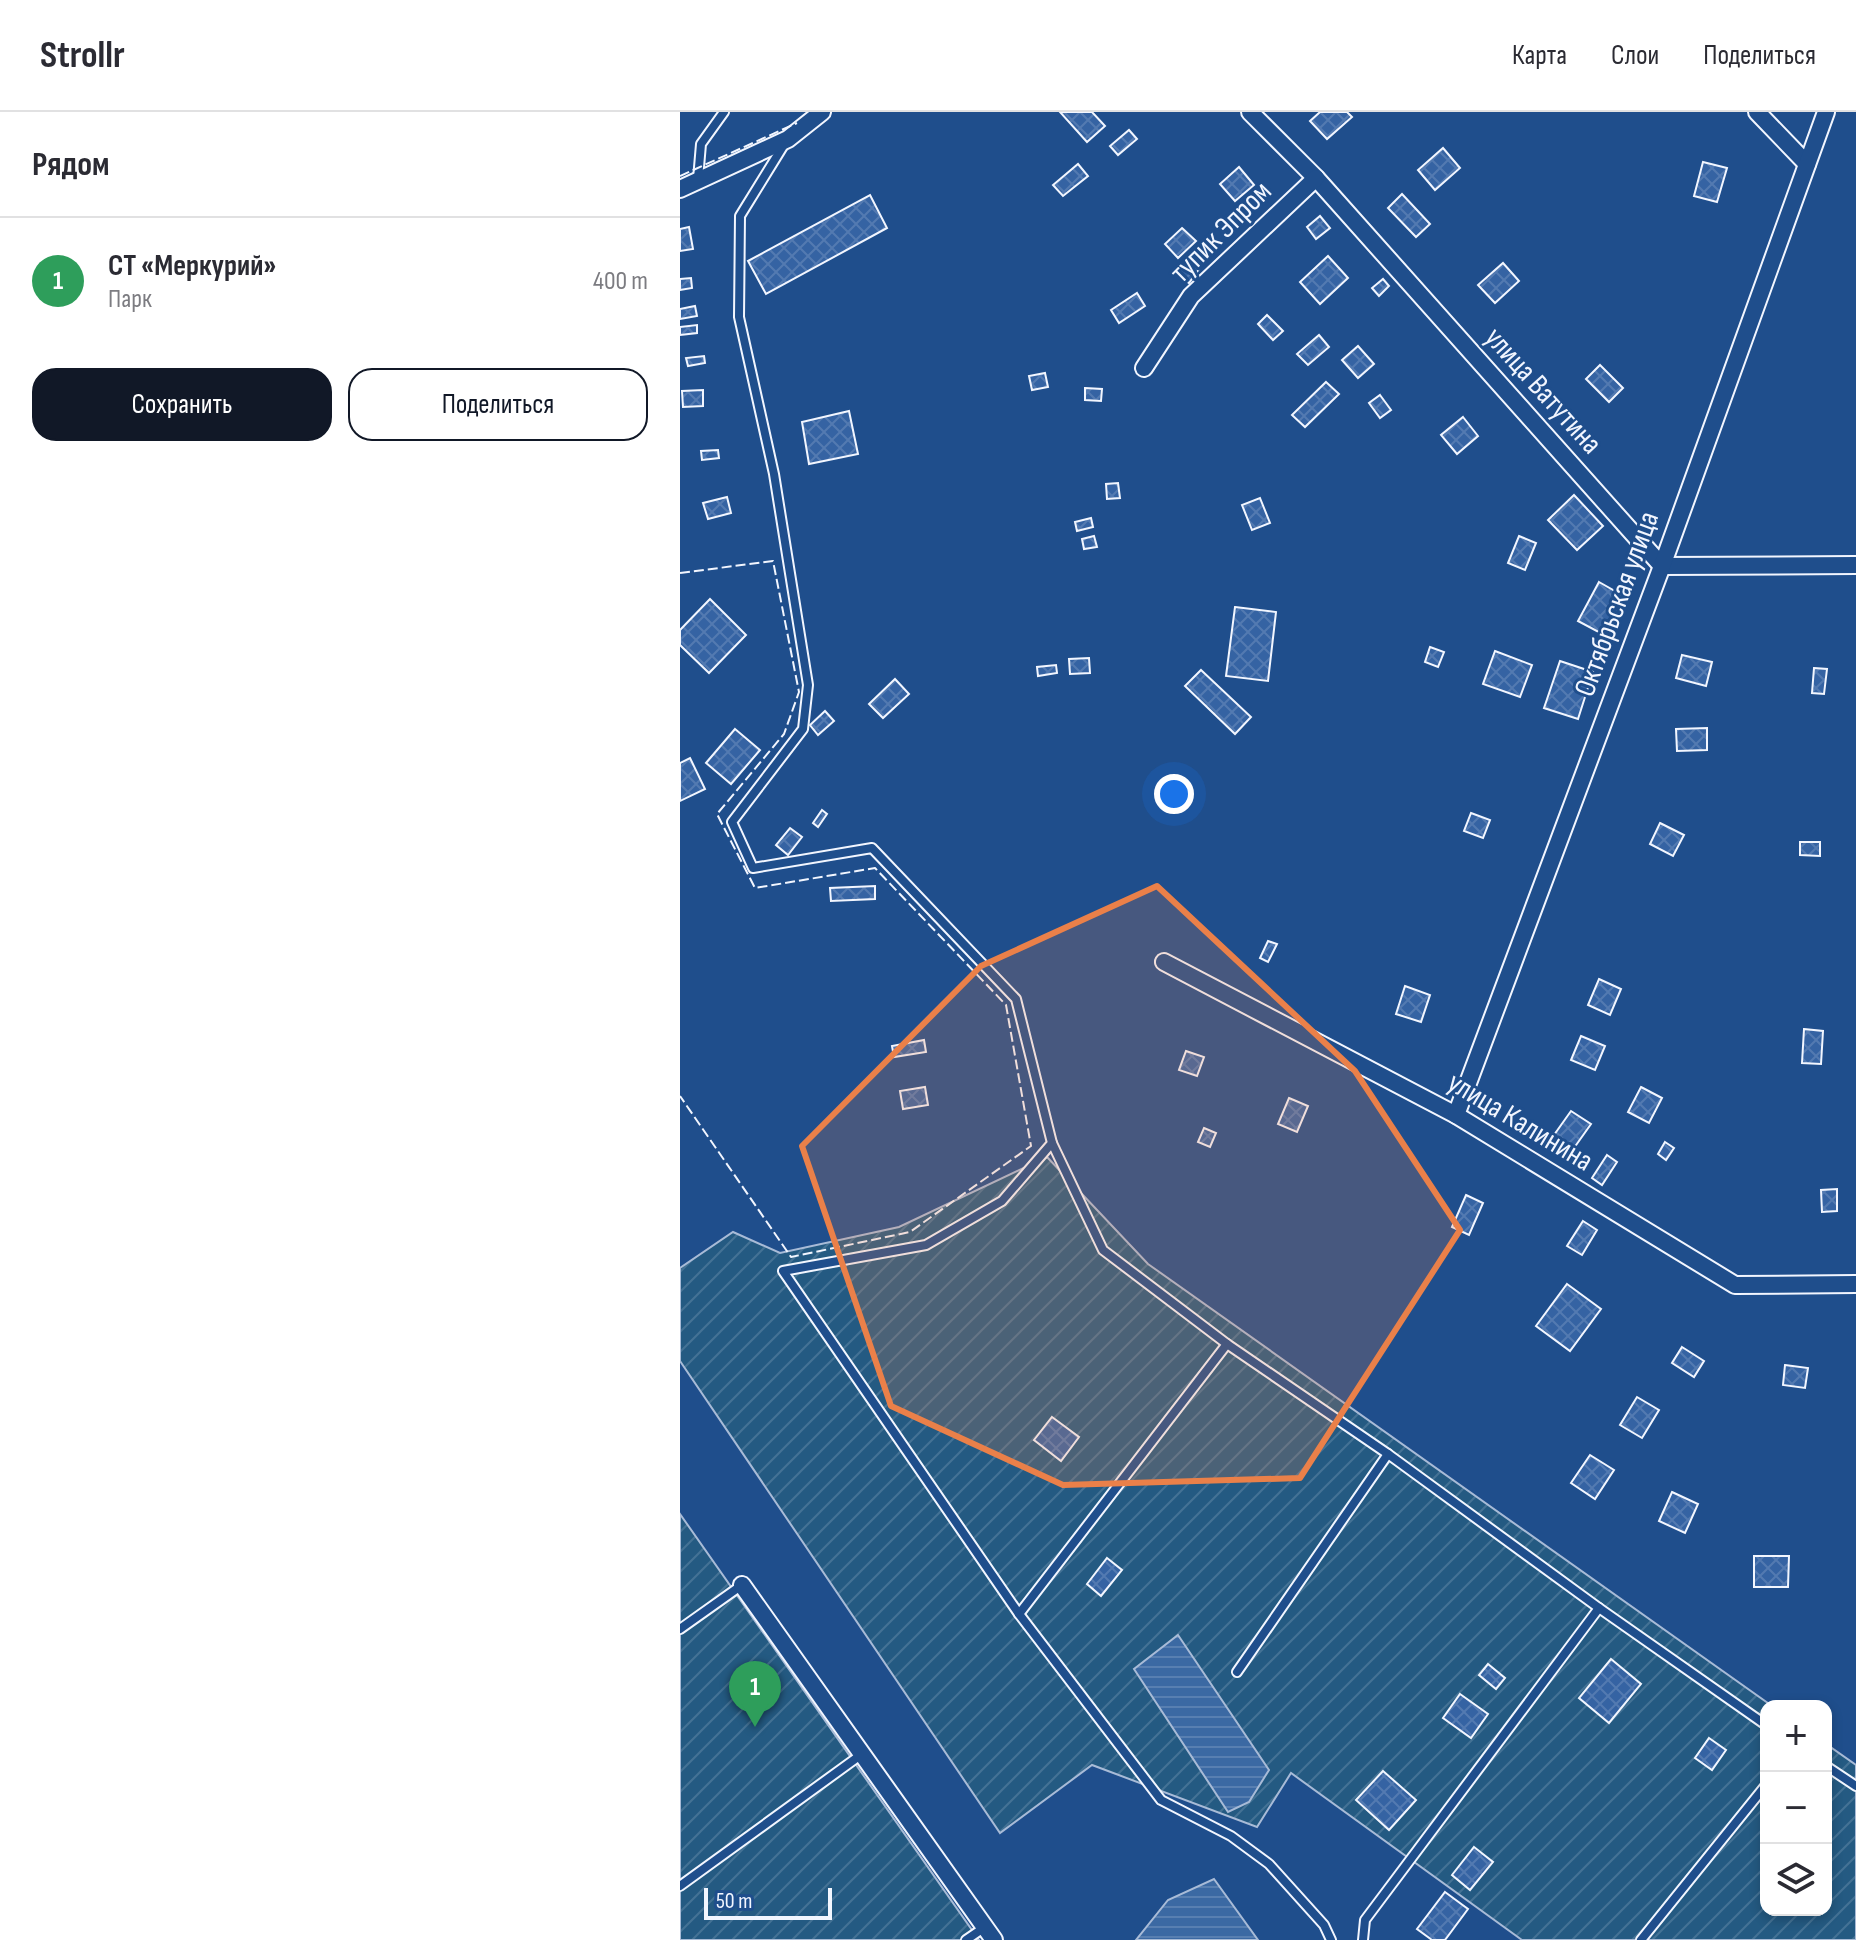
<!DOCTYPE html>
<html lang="ru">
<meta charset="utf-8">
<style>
:root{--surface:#fff;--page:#f2f2f3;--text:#2b2b33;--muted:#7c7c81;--line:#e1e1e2;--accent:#111827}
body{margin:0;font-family:"Sofia Sans Condensed",sans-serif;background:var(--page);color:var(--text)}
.controls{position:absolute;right:24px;bottom:24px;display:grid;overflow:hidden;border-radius:16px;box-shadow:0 4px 12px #0003}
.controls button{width:72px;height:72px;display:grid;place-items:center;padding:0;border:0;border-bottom:2px solid var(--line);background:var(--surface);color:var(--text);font:40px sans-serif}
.scale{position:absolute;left:24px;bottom:20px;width:128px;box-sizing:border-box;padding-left:8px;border:4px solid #f2f6ff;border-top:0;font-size:22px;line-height:28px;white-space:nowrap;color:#f2f6ff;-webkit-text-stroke:6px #1f4e8c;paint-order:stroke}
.you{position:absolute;left:494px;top:682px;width:28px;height:28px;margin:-20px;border:6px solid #fff;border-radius:50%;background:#1a73e8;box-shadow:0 0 0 12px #1a73e833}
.badge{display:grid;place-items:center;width:52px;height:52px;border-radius:50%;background:var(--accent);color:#fff;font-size:26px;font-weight:700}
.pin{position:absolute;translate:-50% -66px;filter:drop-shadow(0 2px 4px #0008)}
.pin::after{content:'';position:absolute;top:42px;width:28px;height:24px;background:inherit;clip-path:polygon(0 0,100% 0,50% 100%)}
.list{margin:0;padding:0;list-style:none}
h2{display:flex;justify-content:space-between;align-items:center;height:104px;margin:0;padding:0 32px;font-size:34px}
h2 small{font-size:26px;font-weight:400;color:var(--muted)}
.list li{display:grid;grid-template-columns:52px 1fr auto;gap:24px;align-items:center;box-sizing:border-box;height:128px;padding:0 32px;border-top:2px solid var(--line)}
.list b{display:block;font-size:30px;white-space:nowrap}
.list p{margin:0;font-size:26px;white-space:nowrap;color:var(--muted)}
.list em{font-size:26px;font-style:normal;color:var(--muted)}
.actions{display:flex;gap:16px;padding:24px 32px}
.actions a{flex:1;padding:18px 0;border:2px solid var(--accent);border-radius:24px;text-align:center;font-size:28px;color:var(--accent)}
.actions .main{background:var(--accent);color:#fff}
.icon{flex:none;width:44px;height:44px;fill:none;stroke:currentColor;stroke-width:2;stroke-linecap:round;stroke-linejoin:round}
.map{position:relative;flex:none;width:1176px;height:1828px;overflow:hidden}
header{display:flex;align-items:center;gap:48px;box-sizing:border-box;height:112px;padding:0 40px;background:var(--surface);border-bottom:2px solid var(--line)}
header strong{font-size:38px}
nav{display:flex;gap:44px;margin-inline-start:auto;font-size:28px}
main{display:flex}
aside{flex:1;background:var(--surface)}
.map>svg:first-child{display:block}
.garden{fill:url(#garden-furrows);stroke:#a8bbd7;stroke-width:2}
.water{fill:url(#water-rules);stroke:#a8bbd7;stroke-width:2}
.building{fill:url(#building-cross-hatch);stroke:#f2f6ff;stroke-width:2}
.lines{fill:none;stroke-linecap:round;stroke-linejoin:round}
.lane-casing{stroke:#f2f6ff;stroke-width:12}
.street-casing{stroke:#f2f6ff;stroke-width:20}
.lane{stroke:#1f4e8c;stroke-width:8}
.street{stroke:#1f4e8c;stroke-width:16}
.fence{stroke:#f2f6ff;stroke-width:2;stroke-dasharray:10 4;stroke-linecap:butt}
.marked{fill:#ea8049;fill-opacity:0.2;stroke:#ea8049;stroke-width:6;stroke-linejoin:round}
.labels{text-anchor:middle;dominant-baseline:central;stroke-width:6;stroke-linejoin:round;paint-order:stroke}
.street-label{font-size:30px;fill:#f2f6ff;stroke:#1f4e8c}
</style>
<header>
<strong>Strollr</strong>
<nav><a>Карта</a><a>Слои</a><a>Поделиться</a></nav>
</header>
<main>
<aside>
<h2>Рядом<small></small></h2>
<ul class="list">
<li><span class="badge" style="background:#2e9e5b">1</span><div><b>СТ «Меркурий»</b><p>Парк</p></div><em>400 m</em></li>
</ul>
<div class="actions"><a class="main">Сохранить</a><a>Поделиться</a></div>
</aside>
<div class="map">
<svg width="1176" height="1828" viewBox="0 0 1176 1828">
<defs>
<pattern id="garden-furrows" width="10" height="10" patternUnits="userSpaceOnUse" patternTransform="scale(2)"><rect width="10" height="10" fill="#245a82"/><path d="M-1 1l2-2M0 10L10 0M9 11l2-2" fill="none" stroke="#447295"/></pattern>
<pattern id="water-rules" width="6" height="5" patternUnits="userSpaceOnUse" patternTransform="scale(2)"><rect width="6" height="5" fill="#3b69a3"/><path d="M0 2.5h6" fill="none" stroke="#587fb1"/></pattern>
<pattern id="building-cross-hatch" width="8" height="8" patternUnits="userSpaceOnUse" patternTransform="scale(2)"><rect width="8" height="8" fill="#3563a3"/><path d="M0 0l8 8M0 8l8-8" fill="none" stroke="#537ab1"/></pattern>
</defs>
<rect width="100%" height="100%" fill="#1f4e8c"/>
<!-- garden -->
<g class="garden">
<polygon points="367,1045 468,1152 1092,1594 1086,1594 1086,1798 1146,1798 1146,1632 1176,1653 1176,1828 842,1828 611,1661 577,1715 412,1653 320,1721 0,1249 0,1156 53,1120 100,1141 219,1115"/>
<polygon points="0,1402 299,1828 0,1828"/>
</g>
<!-- water -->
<g class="water">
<polygon points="498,1523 589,1658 569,1690 548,1700 454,1557"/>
<polygon points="534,1767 578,1828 456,1828 488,1788"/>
</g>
<!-- building -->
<g class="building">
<polygon points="380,0 412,0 425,14 407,30"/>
<polygon points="640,0 667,0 672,5 647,27 630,9"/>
<polygon points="449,18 457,27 438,43 430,34"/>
<polygon points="763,36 780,56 755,78 738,58"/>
<polygon points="1023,50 1047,56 1037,90 1014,84"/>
<polygon points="398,52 408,64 383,84 373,73"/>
<polygon points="559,55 574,73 555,89 540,72"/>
<polygon points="722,82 750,112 736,125 708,96"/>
<polygon points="190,83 207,116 86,182 68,149"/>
<polygon points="640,104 650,116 636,127 627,115"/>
<polygon points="9,115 13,137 0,139 0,117"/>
<polygon points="502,116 516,129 498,146 485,132"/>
<polygon points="648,144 668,166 640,192 620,170"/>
<polygon points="509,149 519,157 509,171 498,163"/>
<polygon points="823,151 839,169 815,191 798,173"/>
<polygon points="11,166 12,176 0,178 0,167"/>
<polygon points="703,167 709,174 699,184 692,176"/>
<polygon points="457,181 465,194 439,211 431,198"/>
<polygon points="15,194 17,204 0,207 0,197"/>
<polygon points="587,203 603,219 593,228 578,212"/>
<polygon points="17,213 17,221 0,223 0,215"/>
<polygon points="639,223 649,235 628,253 617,242"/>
<polygon points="678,234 694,252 678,266 662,248"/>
<polygon points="24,244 25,251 8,254 6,246"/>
<polygon points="920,253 943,276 929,290 906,267"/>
<polygon points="365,261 368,275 352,278 349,264"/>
<polygon points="646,270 659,282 625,315 612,303"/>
<polygon points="405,276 422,277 421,289 405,288"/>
<polygon points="23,278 23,294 3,295 2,279"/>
<polygon points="700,283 711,298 700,306 689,291"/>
<polygon points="169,299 178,342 129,352 122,310"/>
<polygon points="783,305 798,324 777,342 761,323"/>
<polygon points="38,338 39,346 22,348 21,339"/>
<polygon points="438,371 440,386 427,387 426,372"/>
<polygon points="894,383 923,414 897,438 868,408"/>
<polygon points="47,385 51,401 28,407 23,391"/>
<polygon points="580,386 590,411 572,418 562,393"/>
<polygon points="411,406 413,415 397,419 395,410"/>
<polygon points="414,424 417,435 404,437 402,427"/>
<polygon points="839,424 856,431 845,458 828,451"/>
<polygon points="919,470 947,486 926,524 898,509"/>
<polygon points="30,487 66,523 29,561 0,533 0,518"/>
<polygon points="555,495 596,500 588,569 546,564"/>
<polygon points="750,535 764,540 758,555 745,550"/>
<polygon points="815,539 852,553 840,585 803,572"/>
<polygon points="1002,543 1032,550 1026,574 996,566"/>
<polygon points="409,546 410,561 390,562 389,547"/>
<polygon points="880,549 913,560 898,607 864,596"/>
<polygon points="376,553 377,561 358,564 357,555"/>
<polygon points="1134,556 1147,557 1144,582 1132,581"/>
<polygon points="521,558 571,605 555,622 505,574"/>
<polygon points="215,567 229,582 203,606 189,592"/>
<polygon points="145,599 154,609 138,623 130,613"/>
<polygon points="1027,616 1027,638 997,639 996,617"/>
<polygon points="55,617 80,638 51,672 26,651"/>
<polygon points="10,646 25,677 0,689 0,651"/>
<polygon points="142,698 147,702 138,715 133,711"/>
<polygon points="791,701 810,708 803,726 784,719"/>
<polygon points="980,711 1004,723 993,744 970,732"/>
<polygon points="110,716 122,725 108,743 96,733"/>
<polygon points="1120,730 1140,730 1140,744 1120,743"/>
<polygon points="195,774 195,787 151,789 150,776"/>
<polygon points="588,829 597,832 588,850 580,846"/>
<polygon points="919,867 941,877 930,903 908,893"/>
<polygon points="725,874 750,883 741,910 716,902"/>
<polygon points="1124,917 1143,919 1141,952 1122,951"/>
<polygon points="901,924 925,934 915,958 891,948"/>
<polygon points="244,928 246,940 214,945 212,934"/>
<polygon points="506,939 524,945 517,964 499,958"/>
<polygon points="245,975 248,993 223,997 220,979"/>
<polygon points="961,975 982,986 969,1011 948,1000"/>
<polygon points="609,986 628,994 617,1020 598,1012"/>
<polygon points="891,999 911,1012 894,1036 874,1023"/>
<polygon points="524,1016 536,1021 530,1035 518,1030"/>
<polygon points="985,1030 994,1036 986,1048 978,1042"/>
<polygon points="927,1043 937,1050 922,1073 912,1066"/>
<polygon points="1157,1077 1157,1099 1142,1100 1141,1078"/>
<polygon points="786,1083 803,1091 789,1123 772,1115"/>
<polygon points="903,1109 917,1118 902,1143 887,1134"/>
<polygon points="887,1172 921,1197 890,1239 856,1214"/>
<polygon points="1002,1235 1024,1249 1014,1265 992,1251"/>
<polygon points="1105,1253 1128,1256 1125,1276 1103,1273"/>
<polygon points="957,1285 979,1298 962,1326 940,1313"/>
<polygon points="372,1305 399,1325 381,1349 354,1328"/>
<polygon points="910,1343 934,1358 915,1387 891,1371"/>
<polygon points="992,1380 1018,1392 1005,1421 979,1409"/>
<polygon points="1074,1444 1109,1444 1108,1475 1074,1475"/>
<polygon points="427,1446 442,1458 421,1484 407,1472"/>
<polygon points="931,1547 961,1572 929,1611 899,1586"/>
<polygon points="808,1552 825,1566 816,1577 799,1563"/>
<polygon points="780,1582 808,1602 791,1626 763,1606"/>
<polygon points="1029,1626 1046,1638 1032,1658 1015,1646"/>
<polygon points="703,1659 736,1688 709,1718 676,1688"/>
<polygon points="794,1735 813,1750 790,1778 772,1763"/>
<polygon points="765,1780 788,1797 765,1828 752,1828 737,1817"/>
</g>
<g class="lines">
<defs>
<g id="lane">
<polyline points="105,31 60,104 59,205 94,362 128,573 123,617 52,710 73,756 192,736 336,887 372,1031 322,1089 246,1133 103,1159 339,1502 481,1688 551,1724 589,1752 644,1813 651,1828"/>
<polyline points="18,67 21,32 44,0"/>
<polyline points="372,1031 423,1138 547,1232 708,1342 919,1496 1086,1613"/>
<polyline points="339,1502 547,1232"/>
<polyline points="0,1517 62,1473"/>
<polyline points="557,1560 708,1342"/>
<polyline points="1146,1654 1176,1674"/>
<polyline points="0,1774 182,1642"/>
<polyline points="286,1828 305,1815"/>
<polyline points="683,1828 685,1808 919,1496"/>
<polyline points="961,1828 1086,1673"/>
</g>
<g id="street">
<polyline points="570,0 636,66 982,454 1176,453"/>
<polyline points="1077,0 1127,52"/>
<polyline points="0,77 108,27 142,0"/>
<polyline points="464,256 511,184 636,66"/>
<polyline points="484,850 776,1003 1055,1173 1176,1172"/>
<polyline points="776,1003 982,454 1146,0"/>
<polyline points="62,1473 314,1828"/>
</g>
</defs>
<!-- lane casing -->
<use href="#lane" class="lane-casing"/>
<!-- street casing -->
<use href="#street" class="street-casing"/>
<!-- lane -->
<use href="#lane" class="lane"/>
<!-- street -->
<use href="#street" class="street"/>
<!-- fence -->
<g class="fence">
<polyline points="0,64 117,11"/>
<polyline points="0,461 93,449 119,580 104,622 37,702 75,776 195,756 326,893 351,1034 230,1120 111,1145 0,984"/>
</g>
</g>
<!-- marked area -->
<path class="marked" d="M477,774L675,959L780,1118L620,1366L383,1373L211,1294L122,1034L301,854Z"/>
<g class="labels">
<!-- street labels -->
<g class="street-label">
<text transform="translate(541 120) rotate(-45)">тупик Эпром</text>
<text transform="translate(863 279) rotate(48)">улица Ватутина</text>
<text transform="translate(937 492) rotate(-70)">Октябрьская улица</text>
<text transform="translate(840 1010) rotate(31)">улица Калинина</text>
</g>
</g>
</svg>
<div class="controls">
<button>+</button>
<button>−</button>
<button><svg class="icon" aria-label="layers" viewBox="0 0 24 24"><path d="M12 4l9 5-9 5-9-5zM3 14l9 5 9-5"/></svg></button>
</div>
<div class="scale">50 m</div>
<div class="you"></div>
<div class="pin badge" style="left:75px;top:1615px;background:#2e9e5b">1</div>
</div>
</main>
